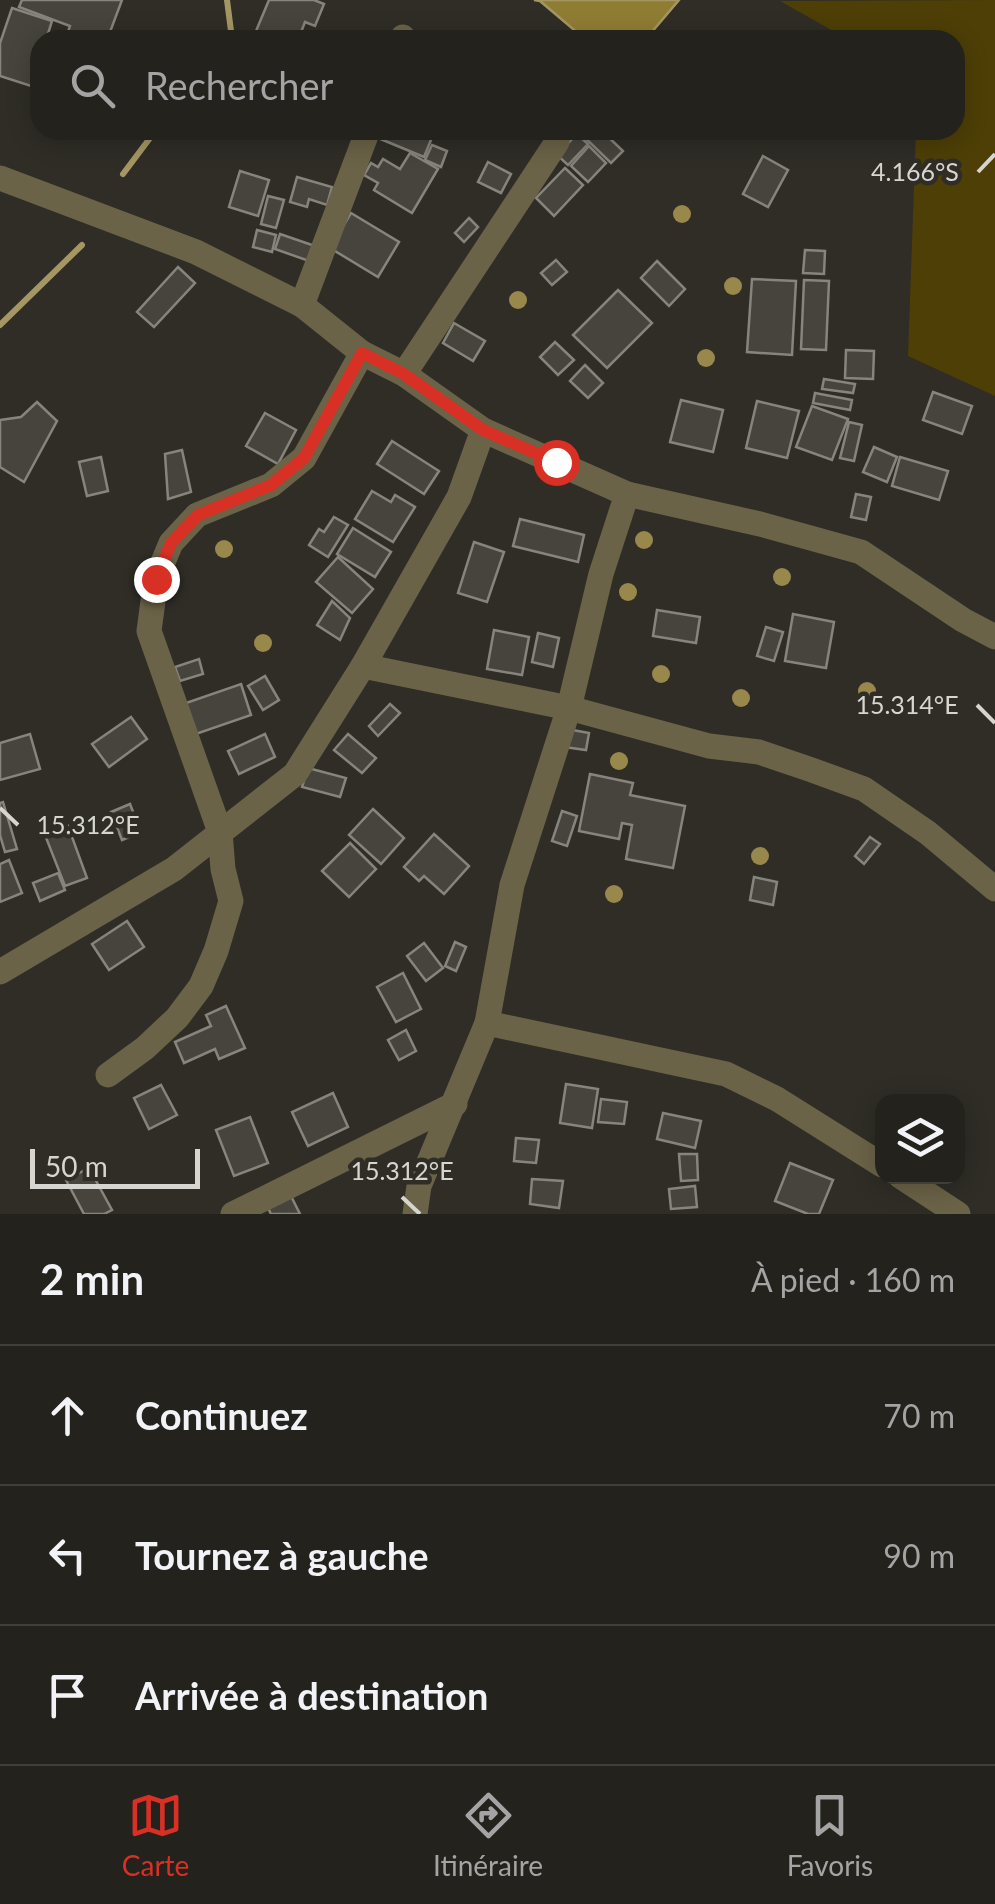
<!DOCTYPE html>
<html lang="fr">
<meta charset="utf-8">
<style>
:root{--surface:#23221c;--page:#2f2f29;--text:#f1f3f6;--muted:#a3a4a3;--line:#403f3b;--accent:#d93025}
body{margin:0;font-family:Lato,sans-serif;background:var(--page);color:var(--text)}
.controls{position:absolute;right:30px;bottom:30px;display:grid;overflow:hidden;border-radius:20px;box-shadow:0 5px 25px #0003}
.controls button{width:90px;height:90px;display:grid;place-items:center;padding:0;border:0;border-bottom:2px solid var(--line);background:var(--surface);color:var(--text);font:50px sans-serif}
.scale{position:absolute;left:30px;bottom:25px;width:170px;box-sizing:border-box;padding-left:10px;border:5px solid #d6d5d0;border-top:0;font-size:28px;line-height:35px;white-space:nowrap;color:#d6d5d0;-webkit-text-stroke:8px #2f2d26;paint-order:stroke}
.stop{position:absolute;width:30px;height:30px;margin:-22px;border:8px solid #d93025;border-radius:50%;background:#fff}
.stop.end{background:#d93025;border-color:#fff;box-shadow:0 2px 10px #0008}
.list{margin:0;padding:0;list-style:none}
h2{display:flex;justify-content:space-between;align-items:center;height:130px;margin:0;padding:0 40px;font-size:42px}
h2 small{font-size:32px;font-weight:400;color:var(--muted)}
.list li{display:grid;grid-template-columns:65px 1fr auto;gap:30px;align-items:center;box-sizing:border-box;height:140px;padding:0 40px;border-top:2px solid var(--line)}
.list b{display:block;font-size:38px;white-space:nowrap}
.list em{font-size:32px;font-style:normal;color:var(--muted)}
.icon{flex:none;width:55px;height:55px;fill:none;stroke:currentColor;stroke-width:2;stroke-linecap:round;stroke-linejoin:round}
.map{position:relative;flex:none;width:995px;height:1214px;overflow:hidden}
.search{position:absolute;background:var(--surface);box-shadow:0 5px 25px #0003;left:30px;right:30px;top:30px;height:110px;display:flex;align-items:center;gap:25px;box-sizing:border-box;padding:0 35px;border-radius:30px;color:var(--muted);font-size:38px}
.sheet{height:550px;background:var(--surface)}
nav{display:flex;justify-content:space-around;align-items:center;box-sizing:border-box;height:140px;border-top:2px solid var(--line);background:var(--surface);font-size:28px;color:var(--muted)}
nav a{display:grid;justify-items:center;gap:5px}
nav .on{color:var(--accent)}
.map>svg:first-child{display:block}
.green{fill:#4d3f06}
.water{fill:#907d34;stroke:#a59763;stroke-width:2.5}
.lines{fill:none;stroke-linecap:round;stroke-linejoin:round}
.stream{stroke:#a59763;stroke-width:6}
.building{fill:#47443d;stroke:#87847c;stroke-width:2.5}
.minor{stroke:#6b6347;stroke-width:25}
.tree{fill:#98884c}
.route{stroke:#d93025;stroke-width:12}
.ticks{fill:none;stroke:#d6d5d0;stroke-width:4}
.ticks-label{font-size:25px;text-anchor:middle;fill:#d6d5d0;stroke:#2f2d26;stroke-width:9;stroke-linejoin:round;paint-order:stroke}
</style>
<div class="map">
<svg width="995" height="1214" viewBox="0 0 995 1214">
<rect width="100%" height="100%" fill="#2f2d26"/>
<!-- green -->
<polygon class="green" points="995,0 995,396 908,356 916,130 955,130 955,40 849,40 780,1"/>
<!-- water -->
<polygon class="water" points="534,0 679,0 645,40 586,40 540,1"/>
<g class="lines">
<!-- stream -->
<g class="stream">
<polyline points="223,40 231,31 227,0"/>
<polyline points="123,174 156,130"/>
<polyline points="0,325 82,245"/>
</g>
</g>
<!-- building -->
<g class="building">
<polygon points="22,0 122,0 107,40 65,40 70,26 19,7"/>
<polygon points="269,0 314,0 324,4 315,26 305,22 298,40 278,40 256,31"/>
<polygon points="12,8 52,21 46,40 40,40 40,57 31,86 0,76 0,43"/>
<polygon points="381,130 435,130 424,157 378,138"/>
<polygon points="581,130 601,130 623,151 611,163 579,132"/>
<polygon points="577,134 588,144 568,165 557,155"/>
<polygon points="432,145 447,151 441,167 425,160"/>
<polygon points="589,146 606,163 588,182 571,166"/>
<polygon points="410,153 438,169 412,213 374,190 378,183 364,175 371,163 378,167 383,159 400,169"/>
<polygon points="763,156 788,170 768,207 743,194"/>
<polygon points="488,162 511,174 501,193 478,182"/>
<polygon points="565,168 583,185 554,216 536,198"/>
<polygon points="240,171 269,180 258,216 229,207"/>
<polygon points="297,177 332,187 327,205 309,199 307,207 290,202"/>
<polygon points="268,196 284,200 276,228 261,224"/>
<polygon points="351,213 399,242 378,277 330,248"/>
<polygon points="469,218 478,227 464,242 455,233"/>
<polygon points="257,230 276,235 272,252 253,247"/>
<polygon points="280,234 315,246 309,261 275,249"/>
<polygon points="805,250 825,251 824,274 803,273"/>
<polygon points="556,260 567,272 552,285 541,273"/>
<polygon points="657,261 685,289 669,306 641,278"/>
<polygon points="178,267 195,283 154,327 137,312"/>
<polygon points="752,279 796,281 792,355 747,352"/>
<polygon points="804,280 829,281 826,350 801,349"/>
<polygon points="618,290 652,323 607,368 573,335"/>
<polygon points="454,323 485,341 473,361 443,343"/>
<polygon points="555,342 574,360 558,375 540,357"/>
<polygon points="846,350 874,351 873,379 845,378"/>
<polygon points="585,365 603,383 588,398 570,381"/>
<polygon points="824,379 855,384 853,393 822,389"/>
<polygon points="933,392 972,406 962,434 923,420"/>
<polygon points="815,393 852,400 850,410 813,403"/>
<polygon points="681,400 723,410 713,452 670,442"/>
<polygon points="757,401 799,411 787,458 746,448"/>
<polygon points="37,402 57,421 24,482 0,467 0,420 21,417"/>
<polygon points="812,406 848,419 832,460 796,447"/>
<polygon points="265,413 296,430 278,464 246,446"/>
<polygon points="849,422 862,425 854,461 840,458"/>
<polygon points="392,441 439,471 424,494 377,464"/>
<polygon points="874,447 897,457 887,482 863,472"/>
<polygon points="182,450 191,492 168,499 165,454"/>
<polygon points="101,457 108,491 87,496 79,462"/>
<polygon points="900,457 948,471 939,500 892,486"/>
<polygon points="372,491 391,502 395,495 415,507 393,542 355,519"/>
<polygon points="856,494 871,497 866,520 851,517"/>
<polygon points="334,517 348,525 328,557 309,545 319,529 324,532"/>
<polygon points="520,519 584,535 578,562 513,546"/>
<polygon points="353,528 391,552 375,577 337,554"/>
<polygon points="474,542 504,552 487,602 458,593"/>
<polygon points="338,557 373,589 352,613 316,582"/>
<polygon points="332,601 350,618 340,640 317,625"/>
<polygon points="657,610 700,617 696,643 653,636"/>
<polygon points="793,614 834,622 826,668 785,661"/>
<polygon points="766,627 783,632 774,661 757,656"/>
<polygon points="494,630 529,637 522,675 487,669"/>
<polygon points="538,633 559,638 553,667 532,662"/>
<polygon points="199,659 203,674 180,681 175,667"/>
<polygon points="265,676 279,700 263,710 248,686"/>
<polygon points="241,684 251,715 196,734 186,703"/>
<polygon points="390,704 400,713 378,736 369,726"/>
<polygon points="131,717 147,739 109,767 92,744"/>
<polygon points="567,729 589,733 586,750 564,747"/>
<polygon points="30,734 40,769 0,780 0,743"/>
<polygon points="265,734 275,757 239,774 228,751"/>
<polygon points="348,734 376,758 362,773 334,750"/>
<polygon points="308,768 346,778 340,797 302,787"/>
<polygon points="590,774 633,783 630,795 685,806 673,868 626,859 632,825 622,823 619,839 579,831"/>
<polygon points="3,802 17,849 5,852 0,835 0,803"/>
<polygon points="130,804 141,832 122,840 111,812"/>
<polygon points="373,809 404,838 381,864 349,835"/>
<polygon points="562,811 577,816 567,846 552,841"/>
<polygon points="68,826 87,878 65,886 45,835"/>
<polygon points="434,834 469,866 444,894 424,876 419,881 404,867"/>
<polygon points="870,837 880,844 864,864 855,856"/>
<polygon points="350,843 376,869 349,897 322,871"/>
<polygon points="9,860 22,893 0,902 0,864"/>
<polygon points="58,873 65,890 40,901 33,883"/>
<polygon points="754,877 777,882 773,905 750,900"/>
<polygon points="127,921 144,947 109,970 92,944"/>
<polygon points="455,942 466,947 456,971 445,966"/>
<polygon points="424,943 443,968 426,981 407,956"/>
<polygon points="403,973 421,1009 396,1022 377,987"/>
<polygon points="226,1006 245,1048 219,1059 215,1049 184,1063 175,1042 211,1026 206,1015"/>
<polygon points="406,1030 416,1051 399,1060 388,1040"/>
<polygon points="566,1084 598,1089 592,1128 560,1123"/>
<polygon points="161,1085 177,1115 149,1129 134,1098"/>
<polygon points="333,1093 348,1127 308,1146 292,1112"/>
<polygon points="601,1099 627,1102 624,1124 598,1122"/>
<polygon points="663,1113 701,1121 695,1148 657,1139"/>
<polygon points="250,1117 268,1163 234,1176 216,1130"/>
<polygon points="516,1138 539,1140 536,1163 514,1161"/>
<polygon points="679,1154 697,1154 698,1180 681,1181"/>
<polygon points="790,1163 833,1180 819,1214 808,1214 775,1201"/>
<polygon points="89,1168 112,1210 104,1214 84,1214 66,1180"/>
<polygon points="532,1179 563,1181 559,1208 530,1204"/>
<polygon points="695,1186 697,1207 671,1209 669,1189"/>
<polygon points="289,1192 300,1214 271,1214 266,1204"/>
</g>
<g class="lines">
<!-- minor -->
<g class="minor">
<polyline points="402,40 403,37"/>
<polyline points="0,178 196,252 302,305 362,353 404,374 483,430 627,494 760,524 861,552 963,620 995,637"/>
<polyline points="302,305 368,130"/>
<polyline points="404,374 557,142"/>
<polyline points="363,666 569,708 709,746 759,752 809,769 864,789 928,833 995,889"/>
<polyline points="0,972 174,869 295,774 363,666 459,497 483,430"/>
<polyline points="487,1023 726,1074 777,1099 882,1165"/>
<polyline points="108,1075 145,1048 177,1018 201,986 216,951 231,901 223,869 220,832 149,631 156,579 171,543 197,515 271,485 304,458 362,353"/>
<polyline points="900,1176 958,1214"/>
<polyline points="233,1214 455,1104"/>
<polyline points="415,1214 419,1186 487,1023 512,885 569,708 601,574 627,494"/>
</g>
</g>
<!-- trees -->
<g class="tree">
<circle cx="682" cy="214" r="9"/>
<circle cx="733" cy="286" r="9"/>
<circle cx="518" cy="300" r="9"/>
<circle cx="706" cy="358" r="9"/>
<circle cx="644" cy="540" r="9"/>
<circle cx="224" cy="549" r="9"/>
<circle cx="782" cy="577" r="9"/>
<circle cx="628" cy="592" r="9"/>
<circle cx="263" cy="643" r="9"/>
<circle cx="661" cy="674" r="9"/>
<circle cx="867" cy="691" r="9"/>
<circle cx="741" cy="698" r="9"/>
<circle cx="619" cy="761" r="9"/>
<circle cx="760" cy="856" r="9"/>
<circle cx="614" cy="894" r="9"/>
</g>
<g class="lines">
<!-- route -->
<polyline class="route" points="156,579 171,543 198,515 271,485 304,458 362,353 404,374 483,430 556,462"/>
</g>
<!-- ticks -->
<path class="ticks" d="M978,172L995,154M977,705L995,723M0,808L18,825M402,1197L420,1214"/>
<g class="ticks-label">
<text x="915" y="181">4.166°S</text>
<text x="907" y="714">15.314°E</text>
<text x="88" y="834">15.312°E</text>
<text x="402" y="1180">15.312°E</text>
</g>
</svg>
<div class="controls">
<button><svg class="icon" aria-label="layers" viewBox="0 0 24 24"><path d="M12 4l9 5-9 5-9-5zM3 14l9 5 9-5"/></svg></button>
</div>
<div class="scale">50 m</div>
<div class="stop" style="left:556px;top:462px"></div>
<div class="stop end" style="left:156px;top:579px"></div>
<div class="search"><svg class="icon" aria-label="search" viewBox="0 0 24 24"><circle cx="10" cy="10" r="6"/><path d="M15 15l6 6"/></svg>Rechercher</div>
</div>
<section class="sheet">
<h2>2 min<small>À pied · 160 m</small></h2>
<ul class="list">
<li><svg class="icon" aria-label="ahead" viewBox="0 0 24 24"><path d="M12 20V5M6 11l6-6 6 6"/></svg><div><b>Continuez</b></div><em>70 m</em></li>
<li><svg class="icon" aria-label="left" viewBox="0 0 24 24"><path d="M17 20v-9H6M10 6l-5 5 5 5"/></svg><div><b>Tournez à gauche</b></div><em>90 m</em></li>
<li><svg class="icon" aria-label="arrive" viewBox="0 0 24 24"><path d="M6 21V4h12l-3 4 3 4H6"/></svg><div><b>Arrivée à destination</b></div></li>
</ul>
</section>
<nav>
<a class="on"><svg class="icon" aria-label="map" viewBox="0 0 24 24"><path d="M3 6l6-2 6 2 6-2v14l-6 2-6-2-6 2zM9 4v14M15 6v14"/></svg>Carte</a>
<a><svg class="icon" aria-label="directions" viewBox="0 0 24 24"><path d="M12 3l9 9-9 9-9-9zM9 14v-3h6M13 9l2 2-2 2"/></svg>Itinéraire</a>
<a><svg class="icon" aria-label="saved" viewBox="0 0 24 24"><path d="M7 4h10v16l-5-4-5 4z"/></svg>Favoris</a>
</nav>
